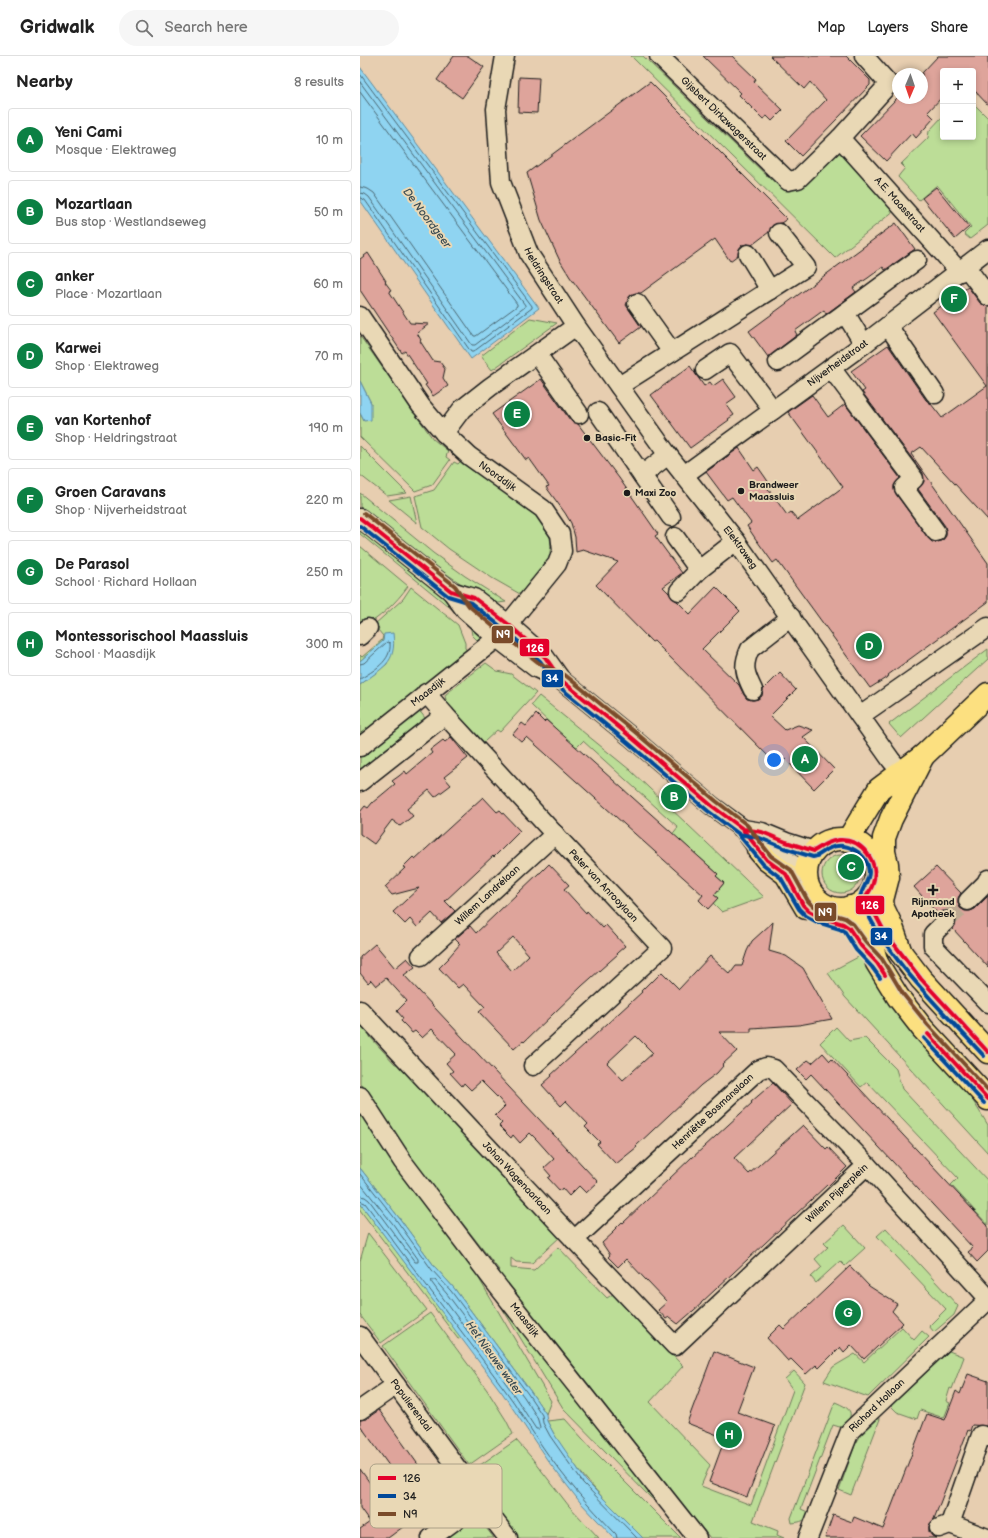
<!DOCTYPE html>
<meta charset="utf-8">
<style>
:root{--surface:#fff;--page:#f6f6f6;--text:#222;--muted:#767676;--line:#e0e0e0;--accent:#0b8043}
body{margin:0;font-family:"Balsamiq Sans",sans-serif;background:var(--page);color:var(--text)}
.controls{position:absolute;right:12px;top:12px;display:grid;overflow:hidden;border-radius:4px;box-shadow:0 2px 6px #0003}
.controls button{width:36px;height:36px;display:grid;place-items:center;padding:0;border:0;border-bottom:1px solid var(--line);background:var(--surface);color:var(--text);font:20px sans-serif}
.compass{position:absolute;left:532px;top:12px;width:36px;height:36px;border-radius:50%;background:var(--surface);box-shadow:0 2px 6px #0003;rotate:182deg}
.you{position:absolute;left:414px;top:704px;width:14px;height:14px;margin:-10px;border:3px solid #fff;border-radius:50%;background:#1a73e8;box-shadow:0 0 0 6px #1a73e833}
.badge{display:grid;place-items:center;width:26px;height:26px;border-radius:50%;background:var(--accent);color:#fff;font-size:13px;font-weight:700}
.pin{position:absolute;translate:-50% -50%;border:2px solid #fff;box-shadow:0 1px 4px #0006}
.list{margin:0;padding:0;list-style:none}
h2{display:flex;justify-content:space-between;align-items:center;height:52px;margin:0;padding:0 16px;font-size:17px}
h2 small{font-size:13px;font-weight:400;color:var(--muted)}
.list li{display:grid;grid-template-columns:26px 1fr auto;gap:12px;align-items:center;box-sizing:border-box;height:64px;margin:0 8px 8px;padding:0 8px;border:1px solid var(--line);border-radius:4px}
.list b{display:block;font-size:15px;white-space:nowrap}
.list p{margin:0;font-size:13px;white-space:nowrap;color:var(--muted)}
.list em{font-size:13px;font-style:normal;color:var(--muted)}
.icon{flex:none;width:22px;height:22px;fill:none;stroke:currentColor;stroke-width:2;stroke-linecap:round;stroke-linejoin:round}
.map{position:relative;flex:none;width:628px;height:1482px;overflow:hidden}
header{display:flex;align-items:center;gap:24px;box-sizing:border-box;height:56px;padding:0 20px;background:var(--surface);border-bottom:1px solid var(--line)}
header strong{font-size:19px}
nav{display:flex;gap:22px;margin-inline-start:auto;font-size:14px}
.search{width:280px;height:36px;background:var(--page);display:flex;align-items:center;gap:10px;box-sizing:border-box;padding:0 14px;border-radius:22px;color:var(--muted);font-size:15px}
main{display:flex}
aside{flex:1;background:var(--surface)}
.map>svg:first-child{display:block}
.green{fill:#bcdd97;stroke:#6c7c5a}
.water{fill:#8fd4f1;stroke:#618a9c}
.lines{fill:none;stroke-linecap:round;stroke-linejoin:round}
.shore{stroke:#4a6671;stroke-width:1}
.building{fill:#dea49b;stroke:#1c1c1c;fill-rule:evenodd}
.minor-tunnel{stroke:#beaa92;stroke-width:18;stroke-dasharray:18 9;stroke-linecap:butt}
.minor-casing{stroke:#1c1c1c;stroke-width:21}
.major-casing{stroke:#1c1c1c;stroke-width:25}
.minor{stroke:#e9d8b5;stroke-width:18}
.major{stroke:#fce080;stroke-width:22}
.bus-1-casing{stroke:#e9d8b5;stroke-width:7}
.bus-2-casing{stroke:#e9d8b5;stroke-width:7}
.bus-3-casing{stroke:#e9d8b5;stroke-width:7}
.bus-1{stroke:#e4002b;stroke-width:4}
.bus-2{stroke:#004899;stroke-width:4}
.bus-3{stroke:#7a4b2a;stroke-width:4}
.poi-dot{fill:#1c1c1c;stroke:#e9d8b5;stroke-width:1.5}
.labels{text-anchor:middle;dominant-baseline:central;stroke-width:4;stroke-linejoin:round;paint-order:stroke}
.street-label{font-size:10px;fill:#1c1c1c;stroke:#e9d8b5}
.poi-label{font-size:10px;font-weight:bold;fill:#1c1c1c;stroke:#e9d8b5;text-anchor:start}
.water-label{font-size:11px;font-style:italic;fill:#394a51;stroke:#e9d8b5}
.key{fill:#e9d8b5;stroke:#aca087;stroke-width:1}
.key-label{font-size:11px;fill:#1c1c1c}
.line-badge{stroke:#e9d8b5;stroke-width:1.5}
.badge-label{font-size:11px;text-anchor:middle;font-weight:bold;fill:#fff}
</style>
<header>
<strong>Gridwalk</strong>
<div class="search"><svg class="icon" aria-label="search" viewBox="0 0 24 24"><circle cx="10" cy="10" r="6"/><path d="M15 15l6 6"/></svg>Search here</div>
<nav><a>Map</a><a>Layers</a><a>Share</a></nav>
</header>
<main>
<aside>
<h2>Nearby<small>8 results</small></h2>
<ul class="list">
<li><span class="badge">A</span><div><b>Yeni Cami</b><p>Mosque · Elektraweg</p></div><em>10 m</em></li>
<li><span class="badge">B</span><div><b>Mozartlaan</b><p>Bus stop · Westlandseweg</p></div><em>50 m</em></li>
<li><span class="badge">C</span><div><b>anker</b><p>Place · Mozartlaan</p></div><em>60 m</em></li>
<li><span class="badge">D</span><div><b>Karwei</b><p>Shop · Elektraweg</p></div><em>70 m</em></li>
<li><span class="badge">E</span><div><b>van Kortenhof</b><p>Shop · Heldringstraat</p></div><em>190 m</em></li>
<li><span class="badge">F</span><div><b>Groen Caravans</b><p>Shop · Nijverheidstraat</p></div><em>220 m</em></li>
<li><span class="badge">G</span><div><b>De Parasol</b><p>School · Richard Hollaan</p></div><em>250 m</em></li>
<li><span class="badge">H</span><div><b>Montessorischool Maassluis</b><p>School · Maasdijk</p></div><em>300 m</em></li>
</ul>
</aside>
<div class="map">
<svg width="628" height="1482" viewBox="0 0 628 1482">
<rect width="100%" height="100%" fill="#e7ceb0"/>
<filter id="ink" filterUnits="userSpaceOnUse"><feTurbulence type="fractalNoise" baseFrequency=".025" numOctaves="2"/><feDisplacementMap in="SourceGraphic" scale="8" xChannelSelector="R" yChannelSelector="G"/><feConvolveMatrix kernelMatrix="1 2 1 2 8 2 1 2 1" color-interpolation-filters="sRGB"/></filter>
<g filter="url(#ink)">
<!-- green -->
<g class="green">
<polygon points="271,0 283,0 409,122 413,118 426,130 478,96 485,97 535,154 475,202"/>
<polygon points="613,47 628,62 628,169 610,183 604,178 611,171 577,129 559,144 538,121 540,118 545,112 541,108 568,82 569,75 583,60 583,81 613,81"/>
<polygon points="170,262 197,267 132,314 121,300"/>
<polygon points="0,280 73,383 88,395 86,401 90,404 72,429 55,435 0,381 0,357 4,365 11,347 0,325"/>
<polygon points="0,390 47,437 27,440 0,419"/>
<polygon points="101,405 170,454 183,465 189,474 191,489 189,503 160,538 132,522 89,493 62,471 55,440 74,434 94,406 98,408"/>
<polygon points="0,437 73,497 105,520 146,546 131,548 72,508 0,451"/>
<polygon points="51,440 57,467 29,444"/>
<path d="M0,472L119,570C121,576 123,580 118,585L112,579L110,568L0,478Z"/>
<path d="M0,490L48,530C36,547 19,563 0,573Z"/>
<polygon points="51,531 98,569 105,587 105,592 107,595 0,680 0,629 27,608 24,580 23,585 0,605 0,599 2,601 22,584 23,580 18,574 19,572 15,568 43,543"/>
<polygon points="628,593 628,603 541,682 529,668"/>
<polygon points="126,607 137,615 151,618 176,637 140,676 137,674 124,686 87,648 85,640 86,638"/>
<polygon points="179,640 270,714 404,841 362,856 353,847 358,842 354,839 364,827 356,820 358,818 320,784 318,786 311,780 318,771 223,685 217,691 213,688 211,690 196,676 197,674 171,649"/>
<polygon points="59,654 68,666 59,673 53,672 24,694 23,700 0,718 0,701"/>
<circle cx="481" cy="818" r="19"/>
<polygon points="502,899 536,955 605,1032 628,1069 628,1097 485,941 468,917"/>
<polygon points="0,963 10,975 10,981 35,1008 41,1008 201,1180 172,1207 156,1206 151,1202 151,1212 174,1214 198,1191 247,1242 253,1238 323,1310 290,1346 350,1409 341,1430 391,1449 433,1334 425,1323 434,1315 445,1327 393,1465 418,1475 417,1479 424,1482 350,1482 191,1281 140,1221 139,1214 79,1137 69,1130 0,1028"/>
<polygon points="476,971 489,985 505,982 536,1013 542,1033 628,1125 628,1169 591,1129 598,1122 507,1026 501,1031 460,987"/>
<polygon points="0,1054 116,1215 118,1221 191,1345 186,1358 171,1336 94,1232 75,1211 40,1163 0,1112"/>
<polygon points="0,1147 102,1282 98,1283 0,1154"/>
<polygon points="484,1169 505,1192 485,1210 480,1205 456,1227 451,1221 462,1211 455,1203 468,1191 464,1187"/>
<polygon points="526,1172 598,1250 594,1259 574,1276 569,1270 586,1253 517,1180"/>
<polygon points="8,1177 67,1254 21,1287 0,1259 0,1205"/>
<polygon points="136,1242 301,1450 290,1441 203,1352"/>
<polygon points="70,1257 127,1334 146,1364 153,1378 109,1409 23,1290"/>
<polygon points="542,1271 554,1284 562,1275 569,1281 508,1341 464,1325 473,1311 495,1298 504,1306"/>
<polygon points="589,1295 604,1301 592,1333 590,1332 586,1345 590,1347 584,1362 560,1354 557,1363 537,1356 531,1350"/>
<path d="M475,1346C492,1353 495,1357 483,1372L473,1369L441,1453L450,1457C446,1465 441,1466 432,1467L431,1462Z"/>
<path d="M205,1363L231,1392L321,1482H283C247,1447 210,1411 187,1365Z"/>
<polygon points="518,1363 520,1363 491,1439 479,1434 495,1389 501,1379"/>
<polygon points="156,1384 171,1401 209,1450 239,1482 155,1482 137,1456 140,1453 113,1414"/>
<polygon points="119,1463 134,1482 81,1482 105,1466"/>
</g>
<!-- water -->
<g class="water">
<polygon points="0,11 179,252 111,303 0,144"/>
<polygon points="0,325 11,347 11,364 4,365 0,357"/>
<path d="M33,577C37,609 22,611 0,629V605L23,585L24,578Z"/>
<polygon points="0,1112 40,1163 75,1211 94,1232 171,1336 186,1358 187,1365 194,1378 226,1425 283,1482 254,1482 220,1446 188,1405 143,1338 0,1147"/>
</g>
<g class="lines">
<!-- shore -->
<g class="shore">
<polyline points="0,18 172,250 172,252 113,296 111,296 5,144 0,142"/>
<polyline points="0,26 165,249 165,251 115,289 112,289 9,141 5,138 0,137"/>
<polyline points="0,36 157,248 157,250 116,280 114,280 14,137 8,133 0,131"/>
<path d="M0,608L4,607L27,586L30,587C32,605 13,615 0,623"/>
<polyline points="0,1118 37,1165 72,1214 91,1235 168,1338 182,1359 183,1367 190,1380 223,1427 277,1482"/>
<polyline points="0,1127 33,1168 58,1203 58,1206 55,1206 9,1144 5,1141 0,1140"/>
<path d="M0,1145L5,1147C51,1210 99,1271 145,1334C158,1351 168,1370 180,1387C202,1420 228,1449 256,1478L257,1482"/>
<polygon points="72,1224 75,1224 87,1238 164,1341 177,1361 180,1371 179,1373 176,1373 150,1333 72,1227"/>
</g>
</g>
<!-- building -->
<g class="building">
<polygon points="94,0 108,0 124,11 102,42 77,24"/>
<polygon points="343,0 372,0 396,23 394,26 423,54 412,65 407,60 403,63 379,39 381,37"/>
<polygon points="410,0 486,0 510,24 510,29 441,100 426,85 466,44 450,26 444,33"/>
<polygon points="578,0 628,0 628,49 613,33 613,15 583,15 583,40 568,56 574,62 556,82 552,77 526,105 500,80 538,41 562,42 562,17"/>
<polygon points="159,21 179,22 177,57 158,56"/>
<polygon points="290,26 427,163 421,167 413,169 409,176 392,189 387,188 382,189 379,193 378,199 370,205 355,183 281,237 276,237 271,239 266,249 281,271 259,287 210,221 199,203 181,164 167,117"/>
<polygon points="576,131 609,171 595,183 562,142"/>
<polygon points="536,167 555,193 525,214 523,211 508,222 493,232 496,236 466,258 464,254 435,275 437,279 408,301 389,275"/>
<polygon points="8,197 26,225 25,226 31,234 29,235 50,267 69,268 57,277 61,284 60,285 73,305 80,306 85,313 83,322 88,330 73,340 65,329 67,328 45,295 42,297 0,234 0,203"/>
<polygon points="608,231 620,247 624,249 628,250 628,464 561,391 551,398 628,507 628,546 528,619 529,620 510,632 417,504 413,507 395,482 387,470 391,467 372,441 367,444 346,416 379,392 394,414 398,411 405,421 409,427 406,430 427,459 431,456 438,464 483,431 428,356 452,339 468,361 485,348 540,422 534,429 534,434 536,438 568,482 572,486 577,486 582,485 586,480 586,475 585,470 558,433 564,426 563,417 502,336 505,334 491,315 528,289 566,344 571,348 582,362 627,330 573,256"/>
<polygon points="330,310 344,330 350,326 353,330 363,323 376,341 366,348 374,359 368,363 369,364 330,392 291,339"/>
<polygon points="181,323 210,364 218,368 259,422 298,478 295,480 322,517 303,531 309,537 312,542 317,545 330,558 356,531 380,555 342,593 379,629 384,639 387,643 393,644 398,643 402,640 403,634 420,617 436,634 410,660 425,674 438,669 453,674 443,681 474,713 454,733 425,703 417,709 294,585 292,586 236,529 258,506 223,494 216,496 215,481 211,467 205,457 186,431 189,430 169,402 166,404 132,358"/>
<polygon points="176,658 184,666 186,664 358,818 356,820 364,827 354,839 358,842 348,853 339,844 343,839 167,681 162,686 153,678 162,667 166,670"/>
<polygon points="91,681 108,702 84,721 91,729 75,741 69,734 47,753 53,760 40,770 32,764 14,788 0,778 0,756 5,750 8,752 12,747 35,728 32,725 39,720 45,715 47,718 72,697 70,694 83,684 85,686"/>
<polygon points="123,741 137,756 140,754 160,775 134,801 133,800 85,845 95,855 81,867 72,857 57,871 50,863 45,868 33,856 59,832 32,839 25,831 45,812 43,811 53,801 55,803"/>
<path d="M189,808L209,829L204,833L226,857L227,855L243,872L246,869L265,890L257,897L258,898L222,930L164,986L163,985L154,993L119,956L125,951L103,928L98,932L79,912L89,902H88L100,888L95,883L110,870L116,877L179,817H180ZM153,881L169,899L152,915L136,897Z"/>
<polygon points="576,811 601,837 598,842 598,847 600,852 605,855 610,855 615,853 628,840 628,911 593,873 596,867 596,862 594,858 588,855 583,855 578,858 554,831"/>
<path d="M413,866L409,895L426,900L443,912L472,963L439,969L391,972V976H359L377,995L362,1009L363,1010L357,1017L341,1029L276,1090L277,1091L256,1108L237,1088L240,1086L225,1071L228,1068L206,1045L201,1050L182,1029L192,1020L191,1019L282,936L281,935L291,925L292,926L302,916L319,933L350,900L370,918L376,910H382L387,895L392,885ZM276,980L293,997L263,1024L247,1007Z"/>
<polygon points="15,888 35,912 47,902 55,911 44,919 238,1126 226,1137 219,1130 209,1140 202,1132 200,1135 188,1122 191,1120 184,1112 194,1103 177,1084 170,1077 160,1087 153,1079 151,1082 139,1070 142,1067 135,1060 145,1050 139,1043 121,1025 111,1034 104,1027 102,1030 90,1017 93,1015 86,1007 96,998 72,973 62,982 55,975 52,977 47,971 41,965 43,962 37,955 47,945 26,922 16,930 11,924 8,927 0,917 0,901"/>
<polygon points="463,997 470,1005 472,1003 628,1170 628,1195 617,1206 608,1196 613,1192 451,1018 446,1023 437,1014 448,1004 452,1007"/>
<polygon points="413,1027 432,1048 374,1102 389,1118 443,1069 466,1093 468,1091 487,1111 468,1130 467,1129 341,1247 341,1248 318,1268 309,1261 306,1263 298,1254 307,1246 266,1203 258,1211 248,1201 250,1199 242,1187 253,1177 252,1176 262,1166 263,1167 332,1101 332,1102 392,1047 391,1046"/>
<polygon points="490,1210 509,1230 537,1248 532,1255 543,1267 504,1303 491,1289 484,1296 480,1291 459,1312 456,1309 446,1318 431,1303 428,1305 407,1282 420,1269 424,1273"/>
<polygon points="354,1295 394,1311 377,1356 415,1370 387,1441 349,1426 365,1382 327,1367"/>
<polygon points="608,1318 628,1325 628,1370 612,1369 610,1375 608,1374 574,1463 569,1470 569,1476 572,1480 576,1482 465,1482 473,1459 492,1466 494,1461 523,1473 567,1358 585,1364 596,1335 600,1338"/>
<polygon points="19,1354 82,1442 28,1482 0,1482 0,1473 10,1466 0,1452 0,1413 20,1441 40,1425 0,1369 0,1364 6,1363"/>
</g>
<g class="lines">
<!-- minor-tunnel -->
<polyline class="minor-tunnel" points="586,865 608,845"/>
<defs>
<g id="minor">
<path id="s1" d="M145,0L136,53L141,126L169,198L216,270L308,399L376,485L531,704L541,716"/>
<path id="s2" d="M299,0L428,125L438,123L480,82"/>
<path id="s3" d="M504,0L529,28L480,82L600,216"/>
<polyline points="388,198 410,234"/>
<polyline points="606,211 628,240"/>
<polyline points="277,247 312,296"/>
<polyline points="485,257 504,288"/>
<path id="s4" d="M0,260L61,350L84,377L109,400L183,453L200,478L202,495L197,508L137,582L0,691"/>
<polyline points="528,270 575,338"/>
<polyline points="177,298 219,358"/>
<polyline points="418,306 557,204"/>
<polyline points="471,312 554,423 544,432 576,476"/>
<polyline points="345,314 370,297 413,354"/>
<polyline points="259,330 446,211 419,177"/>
<polyline points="238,356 311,461"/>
<polyline points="84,377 102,353 130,331 216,270"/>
<polyline points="282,419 308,399"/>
<path id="s5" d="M324,419L504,288L628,193"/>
<polyline points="0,462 91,535 105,554 137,582 176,612 201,624 271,681 352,750 383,773 398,793 420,801 446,816"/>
<polyline points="315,481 339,514"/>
<polyline points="91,535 114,542 148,568 185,601 200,622"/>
<polyline points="319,535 339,514 376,485"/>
<polyline points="0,580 8,572"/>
<path d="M393,634C385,618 382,610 390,593L431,561"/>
<path id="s6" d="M66,637L85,659L200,784L302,892L173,1010"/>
<polyline points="500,660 628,571"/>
<polyline points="0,726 85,659"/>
<polyline points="383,773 402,776 426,786 454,795"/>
<polyline points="608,845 626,827 628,823"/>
<polyline points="586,865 573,878 573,890 628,947"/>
<path id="s7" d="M61,900L195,778"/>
<path id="s8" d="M0,954L208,1177L315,1290L507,1109L628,1242"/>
<path id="s9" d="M0,1040L43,1106L132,1223L337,1482"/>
<path id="s10" d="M214,1184L398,1014L406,1011L414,1013L507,1109"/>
<path id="s11" d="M0,1280L102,1419"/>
<polyline points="0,1354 36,1329"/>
<polyline points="590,1468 621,1379 628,1381"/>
<polyline points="579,1472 590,1468 627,1482"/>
<polyline points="71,1482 120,1446 148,1482"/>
<path id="s12" d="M448,1482L490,1375L628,1244"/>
</g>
<g id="major">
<circle cx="481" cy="818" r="35"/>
<polyline points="488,784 519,733 563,700 628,638"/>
<polyline points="398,793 407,804 426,818 446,852"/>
<polyline points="490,851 510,884 517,907 538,941 563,973 628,1043"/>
<polyline points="532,885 561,923 628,996"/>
<polyline points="541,897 532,871 523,852 522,844 528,821 527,808 524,796 524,782 531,763 563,700"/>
</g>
</defs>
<!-- minor casing -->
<use href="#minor" class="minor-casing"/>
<!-- major casing -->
<use href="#major" class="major-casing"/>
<!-- minor -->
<use href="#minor" class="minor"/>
<!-- major -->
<use href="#major" class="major"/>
<defs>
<g id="bus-1">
<path d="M0,462L91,535L114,542L148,568L185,601L201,624L271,681L352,750L383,773L402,776L426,786L454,795C462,790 469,785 479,784C501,782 520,806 513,827C512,832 508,837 506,841L524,875L561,923L628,996"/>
<polyline points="384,775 407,804 426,818 443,849 449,855 460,861 483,868 489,872 501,890 517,907 525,919"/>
<polyline points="568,978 628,1043"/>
</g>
<g id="bus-2">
<path d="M0,470L88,540L111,547L144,573L180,605L197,629L267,686L348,755L379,778L400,782L424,792L453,801C460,800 464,794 470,792C486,785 508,797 509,816C509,826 501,833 500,842C525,901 581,953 624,1000"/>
<polyline points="379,779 403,808 421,822 439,853 446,860 457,866 480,873 485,876 496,894 512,911 520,922"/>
<polyline points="564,982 624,1047"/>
</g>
<polyline id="bus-3" points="4,457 95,530 109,550 141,577 179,607 205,619 275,676 356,745 387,769 411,800 431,814 448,845 453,850 462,855 485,862 493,868 506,886 522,903 543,938 568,969 628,1034"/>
</defs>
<!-- bus-1 casing -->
<use href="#bus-1" class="bus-1-casing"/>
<!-- bus-2 casing -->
<use href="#bus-2" class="bus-2-casing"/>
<!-- bus-3 casing -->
<use href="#bus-3" class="bus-3-casing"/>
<!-- bus-1 -->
<use href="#bus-1" class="bus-1"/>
<!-- bus-2 -->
<use href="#bus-2" class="bus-2"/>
<!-- bus-3 -->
<use href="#bus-3" class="bus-3"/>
</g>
</g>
<!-- markers -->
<g class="poi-dot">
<circle cx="227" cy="382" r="4"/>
<circle cx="381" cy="435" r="4"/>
<circle cx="267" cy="437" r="4"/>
<path d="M571 828h4v4h4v4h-4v4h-4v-4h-4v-4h4z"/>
</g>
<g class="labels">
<!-- street labels -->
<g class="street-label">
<text stroke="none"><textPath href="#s2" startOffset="90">Gijsbert Dirkzwagerstraat</textPath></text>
<text stroke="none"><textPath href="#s3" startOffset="200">A.E. Maasstraat</textPath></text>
<text stroke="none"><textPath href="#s1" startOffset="230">Heldringstraat</textPath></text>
<text stroke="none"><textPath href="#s5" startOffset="190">Nijverheidstraat</textPath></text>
<text stroke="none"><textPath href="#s4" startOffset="213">Noorddijk</textPath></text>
<text stroke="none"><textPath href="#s1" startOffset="566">Elektraweg</textPath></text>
<text transform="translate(68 636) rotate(-38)">Maasdijk</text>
<text stroke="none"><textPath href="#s6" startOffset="262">Peter van Anrooylaan</textPath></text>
<text stroke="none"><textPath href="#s7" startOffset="90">Willem Landrélaan</textPath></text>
<text stroke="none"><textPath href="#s10" startOffset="189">Henriëtte Bosmanslaan</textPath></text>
<text stroke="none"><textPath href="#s8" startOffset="230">Johan Wagenaarlaan</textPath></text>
<text stroke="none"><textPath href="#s8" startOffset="683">Willem Pijperplein</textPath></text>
<text stroke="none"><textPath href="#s9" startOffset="278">Maasdijk</textPath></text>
<text stroke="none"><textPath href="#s11" startOffset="86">Populierendal</textPath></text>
<text stroke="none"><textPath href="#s12" startOffset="152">Richard Hollaan</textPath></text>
</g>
<!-- poi labels -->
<g class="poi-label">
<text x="235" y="382">Basic-Fit</text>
<text x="389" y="429">Brandweer<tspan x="389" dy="12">Maassluis</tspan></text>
<text x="275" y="437">Maxi Zoo</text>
<text x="573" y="846" text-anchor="middle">Rijnmond<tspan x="573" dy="12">Apotheek</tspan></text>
</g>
<!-- water labels -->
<g class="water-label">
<text transform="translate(67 162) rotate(53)">De Noordgeer</text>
<text transform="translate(134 1302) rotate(54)">Het Nieuwe water</text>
</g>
</g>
<!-- legend -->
<rect x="10" y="1408" width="132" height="64" rx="6" class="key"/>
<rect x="18" y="1420" width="18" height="4" fill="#e4002b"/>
<rect x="18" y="1438" width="18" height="4" fill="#004899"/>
<rect x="18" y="1456" width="18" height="4" fill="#7a4b2a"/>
<g class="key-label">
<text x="43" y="1426">126</text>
<text x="43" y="1444">34</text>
<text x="43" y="1462">N9</text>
</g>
<g class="line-badge">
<rect x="131" y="569" width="23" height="19" rx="4" fill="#7a4b2a"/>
<rect x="159" y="582" width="31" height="19" rx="4" fill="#e4002b"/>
<rect x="181" y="613" width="23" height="19" rx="4" fill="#004899"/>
<rect x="495" y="839" width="30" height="20" rx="4" fill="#e4002b"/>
<rect x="454" y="846" width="23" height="20" rx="4" fill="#7a4b2a"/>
<rect x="510" y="871" width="23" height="19" rx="4" fill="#004899"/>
</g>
<g class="badge-label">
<text x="143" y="582">N9</text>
<text x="175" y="596">126</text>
<text x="192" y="626">34</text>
<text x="510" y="853">126</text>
<text x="465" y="860">N9</text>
<text x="521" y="884">34</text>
</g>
</svg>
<div class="controls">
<button>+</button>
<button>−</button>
</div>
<svg class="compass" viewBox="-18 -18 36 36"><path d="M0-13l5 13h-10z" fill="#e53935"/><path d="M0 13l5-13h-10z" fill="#767676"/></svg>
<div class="you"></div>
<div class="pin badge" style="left:445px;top:703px">A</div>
<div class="pin badge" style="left:314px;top:741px">B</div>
<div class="pin badge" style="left:491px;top:811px">C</div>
<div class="pin badge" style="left:509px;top:590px">D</div>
<div class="pin badge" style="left:157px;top:358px">E</div>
<div class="pin badge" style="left:594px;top:243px">F</div>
<div class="pin badge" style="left:488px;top:1257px">G</div>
<div class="pin badge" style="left:369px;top:1379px">H</div>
</div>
</main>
